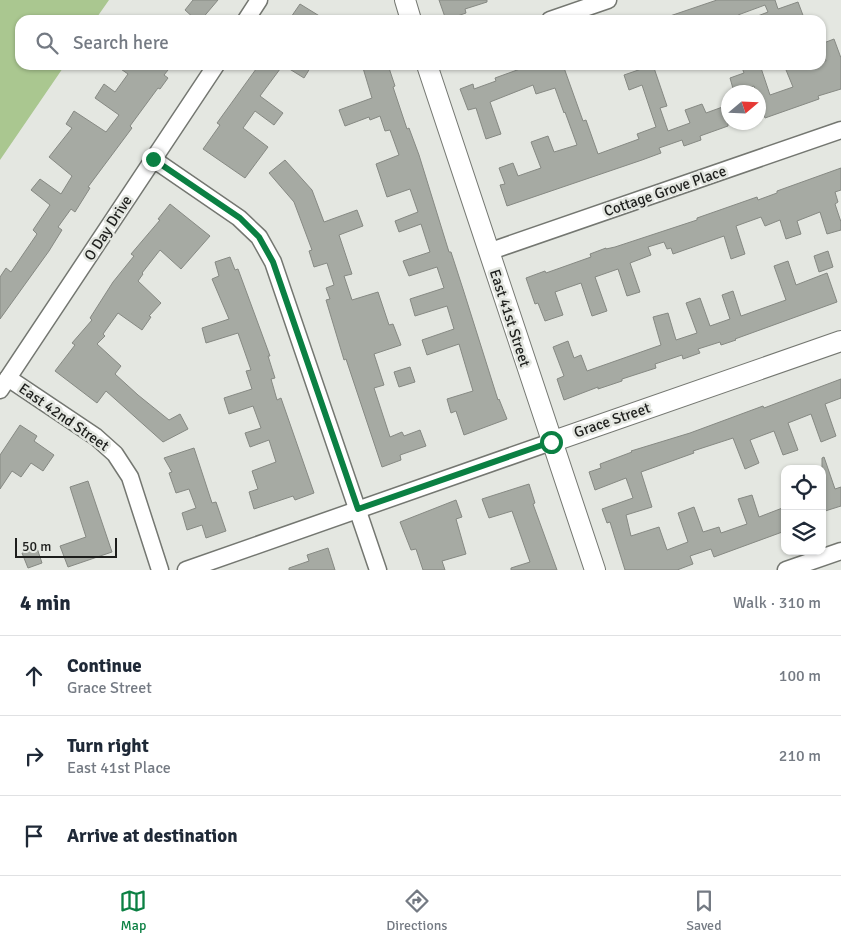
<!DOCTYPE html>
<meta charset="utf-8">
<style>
:root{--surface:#fff;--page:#f6f6f7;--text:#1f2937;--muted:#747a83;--line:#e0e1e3;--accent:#0b8043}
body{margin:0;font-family:Signika,sans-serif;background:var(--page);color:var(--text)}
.controls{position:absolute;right:15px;bottom:15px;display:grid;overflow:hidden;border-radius:10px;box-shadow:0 1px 4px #0004}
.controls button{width:45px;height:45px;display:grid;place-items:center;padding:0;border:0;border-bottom:1px solid var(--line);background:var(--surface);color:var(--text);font:25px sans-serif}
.compass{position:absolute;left:721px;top:85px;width:45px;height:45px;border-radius:50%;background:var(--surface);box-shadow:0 1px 4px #0004;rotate:71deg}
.scale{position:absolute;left:15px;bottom:12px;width:102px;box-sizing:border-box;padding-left:5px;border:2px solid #1d1e1c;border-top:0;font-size:14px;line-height:18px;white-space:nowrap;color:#1d1e1c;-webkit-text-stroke:4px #e4e7e1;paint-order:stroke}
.stop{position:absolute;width:15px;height:15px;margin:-11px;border:4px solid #0b8043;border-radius:50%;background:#fff}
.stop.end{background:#0b8043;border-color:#fff;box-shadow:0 1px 5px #0008}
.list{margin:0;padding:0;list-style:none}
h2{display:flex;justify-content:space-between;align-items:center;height:65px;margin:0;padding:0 20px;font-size:21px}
h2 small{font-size:16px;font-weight:400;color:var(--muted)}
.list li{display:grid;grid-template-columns:32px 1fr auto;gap:15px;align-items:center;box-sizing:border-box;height:80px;padding:0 20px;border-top:1px solid var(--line)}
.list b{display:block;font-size:19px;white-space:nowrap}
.list p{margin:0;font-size:16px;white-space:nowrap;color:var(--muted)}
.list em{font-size:16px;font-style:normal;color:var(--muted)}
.icon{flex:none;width:28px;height:28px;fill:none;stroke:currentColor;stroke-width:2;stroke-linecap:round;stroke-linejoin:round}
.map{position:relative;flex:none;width:841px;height:570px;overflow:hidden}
.search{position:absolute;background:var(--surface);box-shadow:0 1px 4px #0004;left:15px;right:15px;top:15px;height:55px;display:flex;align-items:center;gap:12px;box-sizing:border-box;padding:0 18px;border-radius:15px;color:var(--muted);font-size:19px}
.sheet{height:305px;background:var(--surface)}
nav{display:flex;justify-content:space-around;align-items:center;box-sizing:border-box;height:70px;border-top:1px solid var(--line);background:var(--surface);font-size:14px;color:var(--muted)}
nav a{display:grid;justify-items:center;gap:2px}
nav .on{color:var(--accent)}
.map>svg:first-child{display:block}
.grass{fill:#aac790}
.building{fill:#a6aaa3;stroke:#868983}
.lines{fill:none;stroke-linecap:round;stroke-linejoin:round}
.minor-casing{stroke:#747771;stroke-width:19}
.tertiary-casing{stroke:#747771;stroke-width:22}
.minor{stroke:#fff;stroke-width:16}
.tertiary{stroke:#fff;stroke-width:20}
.route{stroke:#0b8043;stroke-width:6}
.labels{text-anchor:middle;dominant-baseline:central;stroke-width:5;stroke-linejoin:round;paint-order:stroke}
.street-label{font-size:15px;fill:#1d1e1c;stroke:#e4e7e1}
</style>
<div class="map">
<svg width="841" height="570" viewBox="0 0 841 570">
<rect width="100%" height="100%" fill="#e4e7e1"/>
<!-- grass -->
<polygon class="grass" points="0,0 109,0 95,20 20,20 20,65 65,65 0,160"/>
<!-- building -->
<g class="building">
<polygon points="193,0 218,0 201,20 196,20 185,10"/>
<polygon points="439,0 487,0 487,2 465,9 466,13 446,20"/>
<polygon points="717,0 775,0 778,9 798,2 804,18 798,20 751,20 750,19 768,12 765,5 738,15 740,20 664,20 664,18"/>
<polygon points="300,4 326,20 289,20"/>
<polygon points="834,39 841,58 841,89 818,96 819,99 765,118 758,99 758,92 756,92 754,86 734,92 730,78 744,73 741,65 760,65 770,95 793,87 784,65 821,65 821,62 826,61 821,44"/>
<polygon points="115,65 172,65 164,75 168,78 160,89 158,88 130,126 132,128 88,187 90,188 75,212 71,209 58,227 62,230 49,251 0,319 0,277 6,268 11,272 37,234 33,230 50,205 31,190 40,179 61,194 72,176 49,157 72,128 66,124 74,111 106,132 119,115 95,98 104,84 115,92 128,74"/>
<polygon points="259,65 283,65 260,96 283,113 274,125 255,111 243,128 268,147 245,178 203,149 220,125 217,123"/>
<polygon points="283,65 312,65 304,78"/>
<polygon points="371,65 388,65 395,86 393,87 407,129 409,128 419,155 449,252 451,252 463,289 498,400 499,399 507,419 464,435 456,411 451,413 447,399 473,391 459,344 427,355 422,340 454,329 447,306 415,316 410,299 444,288 437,267 409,276 403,261 430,252 421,224 399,232 395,221 418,212 410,189 387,197 376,164 399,155 390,130 385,131 380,116 370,120 369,117 345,126 339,110 372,98 363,68"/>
<polygon points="531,65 563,65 583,121 586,120 598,154 639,139 637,134 656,127 642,85 629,90 624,75 653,65 667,106 660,108 668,131 690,123 685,110 702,104 706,113 728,105 728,126 700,136 701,140 684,146 682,140 659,148 661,153 642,160 507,206 500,185 505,184 499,168 513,163 518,176 541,168 531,142 548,136 554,152 577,145 565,112 564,113 555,88 536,94 533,85 490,102 501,134 486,139 476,108 468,110 460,89 473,84 474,89 496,81 495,78"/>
<polygon points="285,160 312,190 324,222 357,210 363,226 339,235 352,274 344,276 352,300 378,292 389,325 393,324 401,345 374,354 384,385 374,388 390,437 402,432 404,436 420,430 426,446 400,455 401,460 382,467 346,359 344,360 326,300 330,299 326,288 334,285 327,263 314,267 309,251 312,250 294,202 269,173"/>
<polygon points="841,168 841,190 835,192 838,202 835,204 841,222 841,230 827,234 820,212 797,221 801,234 786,239 780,220 765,226 761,217 736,226 745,254 731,259 724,236 673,254 671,248 667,249 664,242 648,247 651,255 630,263 640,292 627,296 618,269 595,277 607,311 592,316 581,283 555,292 563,315 545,321 538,303 535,304 526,278 545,271 546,273 591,257 590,254 606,248 606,249 615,247 697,220 697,218 757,197 758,200 777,193 777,191"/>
<polygon points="170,204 210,236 181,269 160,250 142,273 143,274 138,281 161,303 149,316 151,317 142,330 118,313 103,334 105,336 97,344 121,366 115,374 138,395 169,420 180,414 188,429 163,442 106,391 97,403 55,371 75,345 72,343 92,320 90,318 113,282 134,256 131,254 160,220 158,219"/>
<polygon points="828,251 833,267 819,272 814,256"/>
<polygon points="230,257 235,270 238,269 270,356 268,356 275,378 271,379 277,400 281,398 314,493 295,500 293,496 254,509 249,492 258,489 252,471 276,462 269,440 250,447 245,433 261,428 253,406 229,414 224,398 252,389 246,371 251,370 238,333 206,343 202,328 229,319 212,279 219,276 215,262"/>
<polygon points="788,261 796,285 827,273 837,302 735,339 736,340 721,345 720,342 698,349 700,353 683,359 682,355 655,364 656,368 622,379 622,381 598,389 598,387 564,400 557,379 564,376 553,347 568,341 574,358 581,355 587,371 661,345 653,317 668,313 676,340 697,333 686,303 700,298 710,326 730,319 722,295 733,291 741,316 786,300 774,266"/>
<polygon points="410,367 415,382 399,387 394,372"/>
<polygon points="841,379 841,398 825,404 836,436 821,442 811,414 788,423 798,450 783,455 774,431 750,440 759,463 745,469 733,438 693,451 694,453 641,472 652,507 626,515 631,536 659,527 667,550 688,542 678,513 694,507 703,532 719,527 721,533 747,524 738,499 752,495 759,517 785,507 785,531 714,557 711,549 690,556 693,564 677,570 625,570 610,522 607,523 602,509 633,498 626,478 595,490 589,472 601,468 600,464 632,452 631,451 690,433 763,406 764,408"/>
<polygon points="20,425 37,436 34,441 54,455 43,471 31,463 21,477 12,471 0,489 0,455"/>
<polygon points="194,448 212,503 216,502 226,531 206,538 202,525 187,530 182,513 196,508 189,489 176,493 169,473 172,472 164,458"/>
<polygon points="824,457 835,489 841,487 841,506 822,512 822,458"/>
<polygon points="88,481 112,552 68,567 60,546 86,537 70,487"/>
<polygon points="529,484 535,503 533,504 557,570 511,570 511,568 530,562 512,511 489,518 482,499"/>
<polygon points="456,500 462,517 456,519 466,554 442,561 445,570 423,570 416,549 411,550 400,522"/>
<polygon points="37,548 42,563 28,568 22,553"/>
<polygon points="328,548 335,570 289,570 289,568 309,561 307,555"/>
</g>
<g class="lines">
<defs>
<g id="minor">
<polyline points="246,20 259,0"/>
<polyline points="550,20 608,0"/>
<polyline points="153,159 239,218 259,237 273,262 378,570"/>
<polyline points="488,252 841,130"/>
<polyline points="8,378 96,437 115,454 130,477 160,570"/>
<polyline points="0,390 216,65"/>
<polyline points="186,570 551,442"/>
<polyline points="786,570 841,551"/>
</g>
<g id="tertiary">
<polyline points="405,0 411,20"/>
<polyline points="427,65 595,570"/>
<polyline points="551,442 841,341"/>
</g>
</defs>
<!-- minor casing -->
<use href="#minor" class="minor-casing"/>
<!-- tertiary casing -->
<use href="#tertiary" class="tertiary-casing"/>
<!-- minor -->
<use href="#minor" class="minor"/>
<!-- tertiary -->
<use href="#tertiary" class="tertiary"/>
</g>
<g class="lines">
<!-- route -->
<polyline class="route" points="153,159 240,218 259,237 273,262 358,509 551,442"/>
</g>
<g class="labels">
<!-- street labels -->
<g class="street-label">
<text transform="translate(665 191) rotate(-19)">Cottage Grove Place</text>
<text transform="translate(108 228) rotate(-57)">O Day Drive</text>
<text transform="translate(510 318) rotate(72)">East 41st Street</text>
<text transform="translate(64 417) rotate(35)">East 42nd Street</text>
<text transform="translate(612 420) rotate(-19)">Grace Street</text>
</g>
</g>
</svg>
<div class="controls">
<button><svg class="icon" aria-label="locate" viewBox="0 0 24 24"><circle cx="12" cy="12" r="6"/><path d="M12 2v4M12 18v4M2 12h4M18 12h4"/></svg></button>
<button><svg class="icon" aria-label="layers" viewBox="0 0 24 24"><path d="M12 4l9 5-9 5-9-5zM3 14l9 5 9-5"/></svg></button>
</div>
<svg class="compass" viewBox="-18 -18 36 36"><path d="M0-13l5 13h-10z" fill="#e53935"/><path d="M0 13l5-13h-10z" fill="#747a83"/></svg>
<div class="scale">50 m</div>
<div class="stop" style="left:551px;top:442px"></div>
<div class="stop end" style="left:153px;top:159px"></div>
<div class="search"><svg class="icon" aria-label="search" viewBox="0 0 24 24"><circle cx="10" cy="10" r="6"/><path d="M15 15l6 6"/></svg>Search here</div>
</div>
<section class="sheet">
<h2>4 min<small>Walk · 310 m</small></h2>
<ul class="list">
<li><svg class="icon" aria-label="ahead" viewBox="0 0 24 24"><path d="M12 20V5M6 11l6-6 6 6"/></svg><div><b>Continue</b><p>Grace Street</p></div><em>100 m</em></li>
<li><svg class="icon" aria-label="right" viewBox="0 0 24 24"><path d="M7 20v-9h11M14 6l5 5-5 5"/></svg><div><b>Turn right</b><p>East 41st Place</p></div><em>210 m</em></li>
<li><svg class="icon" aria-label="arrive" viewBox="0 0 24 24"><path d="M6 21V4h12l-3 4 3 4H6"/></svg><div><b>Arrive at destination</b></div></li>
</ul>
</section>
<nav>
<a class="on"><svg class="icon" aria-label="map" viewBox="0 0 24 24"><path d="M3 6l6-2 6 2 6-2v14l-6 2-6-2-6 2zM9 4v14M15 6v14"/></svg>Map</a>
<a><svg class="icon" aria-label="directions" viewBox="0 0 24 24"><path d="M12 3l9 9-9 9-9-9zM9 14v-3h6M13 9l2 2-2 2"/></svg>Directions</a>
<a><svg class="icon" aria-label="saved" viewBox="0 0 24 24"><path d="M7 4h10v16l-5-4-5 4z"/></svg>Saved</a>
</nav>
